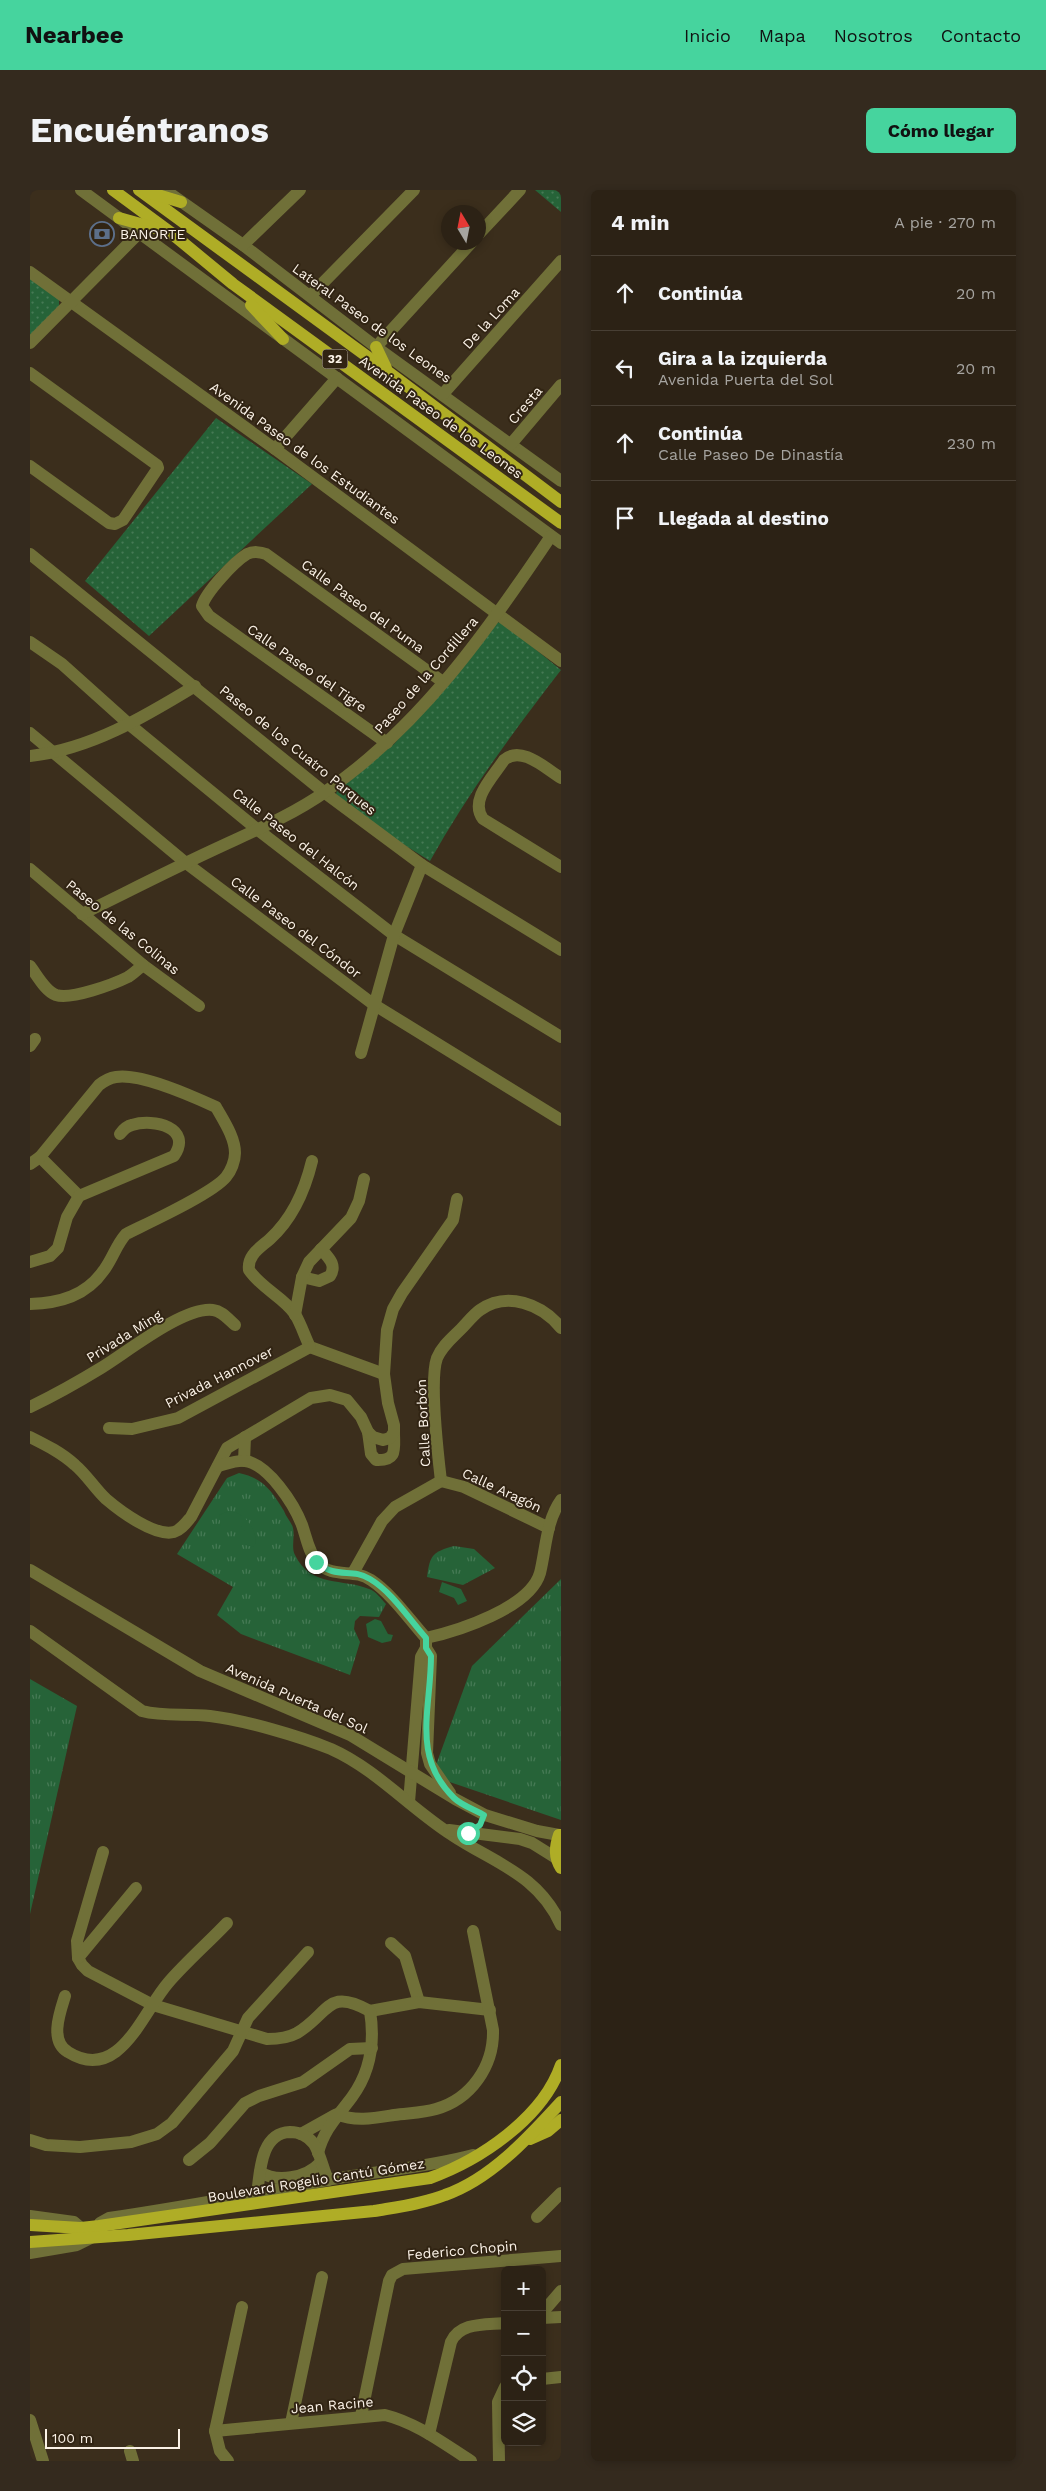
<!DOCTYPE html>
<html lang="es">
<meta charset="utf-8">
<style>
:root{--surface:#2c2215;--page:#342a1e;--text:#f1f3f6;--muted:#a6a4a0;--line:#483f34;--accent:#46d49e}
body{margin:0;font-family:"Work Sans",sans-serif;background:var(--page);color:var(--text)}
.controls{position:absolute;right:15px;bottom:15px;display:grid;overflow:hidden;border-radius:8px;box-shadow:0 2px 8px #0003}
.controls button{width:45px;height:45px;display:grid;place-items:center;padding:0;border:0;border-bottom:1px solid var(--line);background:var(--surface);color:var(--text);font:25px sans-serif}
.compass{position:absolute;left:411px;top:15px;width:45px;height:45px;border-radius:50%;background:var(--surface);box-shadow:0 2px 8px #0003;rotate:350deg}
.scale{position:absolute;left:15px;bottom:12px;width:135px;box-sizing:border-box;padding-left:5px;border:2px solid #fbf2e7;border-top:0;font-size:14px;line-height:18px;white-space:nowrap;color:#fbf2e7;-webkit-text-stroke:4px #312413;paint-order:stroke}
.stop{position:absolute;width:15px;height:15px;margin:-11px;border:4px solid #46d49e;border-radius:50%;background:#fff}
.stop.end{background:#46d49e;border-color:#fff;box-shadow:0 1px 5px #0008}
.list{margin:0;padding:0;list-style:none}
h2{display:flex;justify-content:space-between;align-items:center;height:65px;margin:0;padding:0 20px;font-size:21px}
h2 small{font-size:16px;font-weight:400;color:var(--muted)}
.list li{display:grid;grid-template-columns:32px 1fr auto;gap:15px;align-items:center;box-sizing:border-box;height:75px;padding:0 20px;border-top:1px solid var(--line)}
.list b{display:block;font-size:19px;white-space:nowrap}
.list p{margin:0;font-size:16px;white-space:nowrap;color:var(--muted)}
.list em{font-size:16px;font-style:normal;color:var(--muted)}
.icon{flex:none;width:28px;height:28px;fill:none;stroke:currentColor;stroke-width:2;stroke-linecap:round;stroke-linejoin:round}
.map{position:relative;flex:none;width:531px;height:2271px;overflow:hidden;border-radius:8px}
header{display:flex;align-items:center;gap:30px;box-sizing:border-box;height:70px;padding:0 25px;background:var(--accent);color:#111}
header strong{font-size:24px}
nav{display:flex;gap:28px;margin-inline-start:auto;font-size:18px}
.intro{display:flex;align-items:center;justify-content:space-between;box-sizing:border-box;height:120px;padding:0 30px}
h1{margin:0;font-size:35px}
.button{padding:12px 22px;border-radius:8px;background:var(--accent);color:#111;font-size:18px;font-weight:700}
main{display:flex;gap:30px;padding:0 30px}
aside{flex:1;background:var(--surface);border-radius:8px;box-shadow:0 2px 8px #0003}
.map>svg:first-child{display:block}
.grass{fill:url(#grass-tufts)}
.park{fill:url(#park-dots)}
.garden{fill:#266338}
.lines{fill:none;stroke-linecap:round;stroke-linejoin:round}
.minor{stroke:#707038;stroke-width:12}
.major{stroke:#afad26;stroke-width:12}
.route{stroke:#46d49e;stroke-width:6}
.labels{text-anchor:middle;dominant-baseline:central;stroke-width:4;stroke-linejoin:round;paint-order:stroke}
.shield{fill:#312413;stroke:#beb4a7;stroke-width:1}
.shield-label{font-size:12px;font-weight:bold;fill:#fbf2e7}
.poi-label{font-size:14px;fill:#fbf2e7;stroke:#312413;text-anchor:start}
.street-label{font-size:14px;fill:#fbf2e7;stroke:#312413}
</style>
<header>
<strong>Nearbee</strong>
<nav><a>Inicio</a><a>Mapa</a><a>Nosotros</a><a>Contacto</a></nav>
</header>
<div class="intro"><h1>Encuéntranos</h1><a class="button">Cómo llegar</a></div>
<main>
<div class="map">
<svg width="531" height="2271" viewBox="0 0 531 2271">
<defs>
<pattern id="grass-tufts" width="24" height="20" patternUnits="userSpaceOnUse" patternTransform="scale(1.25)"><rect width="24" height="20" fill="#266338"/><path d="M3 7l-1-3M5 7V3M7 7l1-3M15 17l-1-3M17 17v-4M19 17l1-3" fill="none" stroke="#467a55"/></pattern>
<pattern id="park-dots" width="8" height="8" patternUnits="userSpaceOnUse" patternTransform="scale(1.25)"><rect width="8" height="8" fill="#266338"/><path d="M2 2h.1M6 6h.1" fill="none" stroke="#467a55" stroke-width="1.8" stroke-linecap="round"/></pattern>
</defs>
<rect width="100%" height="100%" fill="#3b2e1c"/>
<!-- grass -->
<g class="grass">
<path d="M209,1283C233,1288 242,1301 254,1321C256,1327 262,1333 263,1338C265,1346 261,1358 265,1365C281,1398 313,1388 339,1399C346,1401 351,1409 356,1414L349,1427L330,1426L325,1431L324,1439L330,1452L320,1485L211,1444L187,1425L203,1397L147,1364L197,1288Z"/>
<path d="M424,1356L444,1359L465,1378L433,1395L397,1387C400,1364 403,1362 424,1356Z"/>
<polygon points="531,1389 531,1630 402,1586 442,1476"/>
<polygon points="0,1489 47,1516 0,1724"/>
</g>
<!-- park -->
<g class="park">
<polygon points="505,0 531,0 531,22"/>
<polygon points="0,87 29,108 29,117 0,145"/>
<polygon points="186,228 282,294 119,446 55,391"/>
<path d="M472,432L531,480C483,542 438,603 400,671L352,641L306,604L308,598L364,554L417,494L464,433Z"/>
</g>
<!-- garden -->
<g class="garden">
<path d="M199,1321C215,1323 225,1337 226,1352L223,1357L215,1355V1341L211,1336H191L189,1325Z"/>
<polygon points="412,1392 431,1399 437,1411 428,1415 424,1408 409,1402"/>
<polygon points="345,1429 351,1431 358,1444 363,1445 361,1451 352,1453 338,1447 336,1434"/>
</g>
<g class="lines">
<!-- minor -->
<g class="minor">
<polyline points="51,0 531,353"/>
<polyline points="135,0 213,55 346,157 531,291"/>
<polyline points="448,45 490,0"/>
<polyline points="213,55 270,0"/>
<polyline points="0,82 245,259 531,471"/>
<polyline points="280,106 384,0"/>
<polyline points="0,153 108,44"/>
<polyline points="346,157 442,52"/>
<polyline points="0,183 127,275 128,278 93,330 85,334 79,333 0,276"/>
<polyline points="413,204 531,71"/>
<polyline points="481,254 531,195"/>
<polyline points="245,259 307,188"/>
<polyline points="0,364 295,603 392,675 531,760"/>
<polyline points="0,452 32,474 100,535 228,640 364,745 531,847"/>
<polyline points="0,543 156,673 343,814 531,930"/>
<path d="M357,553L179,426L172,416C176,402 204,372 217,364C223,361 231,362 236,364L413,492"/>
<path d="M0,566C61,559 114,527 165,496"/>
<path d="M531,588C515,578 491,555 474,570C463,587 439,610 453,629L531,677"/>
<polyline points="0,679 113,775 169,816"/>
<path d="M52,724C95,703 138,681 181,661C219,643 261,626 295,602C390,537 458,440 521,346"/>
<path d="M0,776C7,785 15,801 26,805C41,810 84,794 98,787C103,784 108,779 113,775"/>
<polyline points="0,856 5,849"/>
<polyline points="331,863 364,745 392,675"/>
<polyline points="10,967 49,1006"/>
<path d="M282,971C275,1000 263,1028 240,1049C230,1058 217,1065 219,1080C231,1098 253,1107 265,1124C271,1134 275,1147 280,1157L354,1184"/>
<path d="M0,974L10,967L69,895C74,891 79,888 86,887C111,883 162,906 186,917C193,930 205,947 205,963C205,971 201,981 196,987C182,1004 118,1033 96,1044C86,1055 83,1068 74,1080C56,1106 30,1113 0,1114"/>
<path d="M0,1072L20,1066L28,1058L37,1027L49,1006L144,966C163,938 124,928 102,935C97,936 93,940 90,944"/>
<path d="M272,1087L289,1091L300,1086C307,1075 299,1068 291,1059"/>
<polyline points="265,1125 272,1087 279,1072 321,1028 329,1011 334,989"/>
<path d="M0,1217C25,1205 48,1192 71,1178C96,1163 154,1116 183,1120C192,1121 198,1129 205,1135"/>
<polyline points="79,1238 102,1239 148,1228 280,1157"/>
<path d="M338,1242L341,1264L346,1270C368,1271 364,1259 364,1242"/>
<path d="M0,1247C16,1255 32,1263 45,1275C57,1285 65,1299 76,1309C90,1321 125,1347 144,1342C151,1340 156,1333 161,1327L197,1258L281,1208L300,1205L317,1210L331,1227L338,1242L343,1247L353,1250L360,1248L364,1242V1235L358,1213L354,1184L357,1140L363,1119L372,1103L423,1030L427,1009"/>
<polyline points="214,1271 215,1247"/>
<path d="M188,1276C196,1274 207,1270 215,1271C238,1274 264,1314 272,1335C276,1346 279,1364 288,1373C303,1389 324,1378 341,1390C362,1404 379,1429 396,1448V1458L391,1467L379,1612"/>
<path d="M411,1291C408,1265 399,1190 407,1168C412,1156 422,1148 431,1139C437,1133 443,1125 450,1120C477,1101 512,1114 531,1138"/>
<polyline points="411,1291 434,1297 519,1338"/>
<polyline points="0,1380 170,1481 320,1545 425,1609 455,1625 507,1641 529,1645"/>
<polyline points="323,1383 352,1331 365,1317 411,1291"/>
<path d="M0,1441L112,1521C134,1527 157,1523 180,1526C214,1530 269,1546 301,1559C346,1579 381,1619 422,1645C464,1673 508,1684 531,1735"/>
<path d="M396,1448C428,1441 500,1418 510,1383C516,1359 516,1331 531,1310"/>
<polyline points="396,1458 401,1466 397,1563 400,1574 420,1603"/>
<polyline points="419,1640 490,1649 502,1653 526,1668"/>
<path d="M73,1662L47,1751L48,1768L52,1775L58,1781L123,1815L237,1849C247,1849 258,1848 267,1843C300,1823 297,1797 340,1821"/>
<polyline points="361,1753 375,1766 389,1812"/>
<polyline points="48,1768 106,1698"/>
<path d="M35,1806C30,1822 19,1851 38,1862C89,1894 112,1823 138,1793C156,1772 178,1753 197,1733"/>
<polyline points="340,1821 389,1812 460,1820"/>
<path d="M307,1924C325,1932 345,1928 364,1925C378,1923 393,1923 406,1919C441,1909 464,1876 463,1840L443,1741"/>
<polyline points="271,1944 305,1925"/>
<polyline points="0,1950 16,1955 50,1957 101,1952 127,1944 142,1933 203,1861 218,1828 278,1762"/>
<path d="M288,1963C294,1939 308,1926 322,1907C341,1881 345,1852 340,1821"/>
<polyline points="159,1970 180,1953 215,1913 229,1906 273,1892 320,1859 342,1858"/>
<path d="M230,1982C247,1993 276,1988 290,1973"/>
<path d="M227,2005C230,1983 230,1943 260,1942C270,1942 278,1946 284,1954C290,1963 293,1979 298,1990"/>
<polyline points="0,2026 44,2032 51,2038"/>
<polyline points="507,2027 531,2003"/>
<path d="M70,2033L79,2028C152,2017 224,2004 297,1990C346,1981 395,1978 443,1965"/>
<polyline points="0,2063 47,2055 61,2048"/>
<polyline points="512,2123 531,2101"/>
<polyline points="512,2128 531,2127"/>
<polyline points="512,2189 531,2187"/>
<polyline points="331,2226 359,2091 362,2085 373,2079 531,2066"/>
<polyline points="0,2230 13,2271"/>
<polyline points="261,2233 292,2087"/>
<path d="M185,2241L355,2225C387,2233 414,2254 441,2271"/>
<path d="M399,2244L421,2152C430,2132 455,2135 475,2133"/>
<polyline points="100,2261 103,2271"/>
<polyline points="198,2271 190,2261 185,2241 212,2117"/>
<polyline points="469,2271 468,2212 475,2197"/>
</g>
<!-- major -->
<g class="major">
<polyline points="83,0 140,42 203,94 531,333"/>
<polyline points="109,0 357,181 531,312"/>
<polyline points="118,2 151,12"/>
<polyline points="89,28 132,40"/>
<polyline points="221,115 253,149"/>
<polyline points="346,157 356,178"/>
<path d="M531,1645H529C525,1657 524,1667 531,1678"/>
<polyline points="500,1949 518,1941 531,1930"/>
<path d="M0,2035L51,2038L69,2036L400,1988C450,1970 513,1928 531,1875"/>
<path d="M0,2052L98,2045L344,2021C367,2017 392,2014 415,2005C461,1989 499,1947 531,1912"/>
</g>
</g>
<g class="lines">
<!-- route -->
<path class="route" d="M286,1372C307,1390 321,1377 340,1389C362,1402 379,1429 396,1448V1458L401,1466C401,1519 381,1566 424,1608C431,1615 445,1620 454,1625L450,1635L438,1643"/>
</g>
<!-- icons -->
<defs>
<symbol id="bank-ring" viewBox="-11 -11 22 22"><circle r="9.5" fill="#312413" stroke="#5c6f8a" stroke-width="1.5"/><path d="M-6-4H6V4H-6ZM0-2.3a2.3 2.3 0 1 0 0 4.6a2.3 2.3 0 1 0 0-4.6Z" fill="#5c6f8a"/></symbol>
</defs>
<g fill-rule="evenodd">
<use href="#bank-ring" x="58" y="30" width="28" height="28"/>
</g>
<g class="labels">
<!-- shield labels -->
<rect class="shield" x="292.5" y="159.5" width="25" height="19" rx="4"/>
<g class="shield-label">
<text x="305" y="169">32</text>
</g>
<!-- poi labels -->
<g class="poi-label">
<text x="90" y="44">BANORTE</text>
</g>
<!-- street labels -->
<g class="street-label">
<text transform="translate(461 128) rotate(-48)">De la Loma</text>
<text transform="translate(342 133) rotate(36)">Lateral Paseo de los Leones</text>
<text transform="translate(495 215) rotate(-50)">Cresta</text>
<text transform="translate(411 227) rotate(36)">Avenida Paseo de los Leones</text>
<text transform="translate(275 263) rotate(36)">Avenida Paseo de los Estudiantes</text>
<text transform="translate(333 416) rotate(36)">Calle Paseo del Puma</text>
<text transform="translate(277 478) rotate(35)">Calle Paseo del Tigre</text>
<text transform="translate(396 485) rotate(-49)">Paseo de la Cordillera</text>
<text transform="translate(268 560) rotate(39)">Paseo de los Cuatro Parques</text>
<text transform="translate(266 649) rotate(38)">Calle Paseo del Halcón</text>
<text transform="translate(93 737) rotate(39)">Paseo de las Colinas</text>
<text transform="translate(266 737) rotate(37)">Calle Paseo del Cóndor</text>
<text transform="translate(94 1146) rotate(-32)">Privada Ming</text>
<text transform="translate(189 1187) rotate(-27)">Privada Hannover</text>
<text transform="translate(393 1233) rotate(-93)">Calle Borbón</text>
<text transform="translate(472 1300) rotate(25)">Calle Aragón</text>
<text transform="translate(267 1508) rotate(24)">Avenida Puerta del Sol</text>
<text transform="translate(286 1990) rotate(-9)">Boulevard Rogelio Cantú Gómez</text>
<text transform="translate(432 2060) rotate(-5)">Federico Chopin</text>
<text transform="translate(302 2215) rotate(-5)">Jean Racine</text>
</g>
</g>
</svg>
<div class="controls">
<button>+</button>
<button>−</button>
<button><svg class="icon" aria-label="locate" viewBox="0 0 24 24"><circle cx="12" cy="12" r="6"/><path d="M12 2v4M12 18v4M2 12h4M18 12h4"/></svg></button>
<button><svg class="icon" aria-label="layers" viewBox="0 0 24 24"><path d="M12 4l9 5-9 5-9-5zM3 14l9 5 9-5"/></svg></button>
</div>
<svg class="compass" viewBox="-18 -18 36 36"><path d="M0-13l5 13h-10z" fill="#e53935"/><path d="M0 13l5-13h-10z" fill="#a6a4a0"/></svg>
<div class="scale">100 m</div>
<div class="stop" style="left:438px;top:1643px"></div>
<div class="stop end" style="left:286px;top:1372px"></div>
</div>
<aside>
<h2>4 min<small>A pie · 270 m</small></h2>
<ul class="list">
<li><svg class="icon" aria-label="ahead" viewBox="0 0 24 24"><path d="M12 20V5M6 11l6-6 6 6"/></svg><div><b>Continúa</b></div><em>20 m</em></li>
<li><svg class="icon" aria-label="left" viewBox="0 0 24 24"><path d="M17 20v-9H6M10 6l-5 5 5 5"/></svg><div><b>Gira a la izquierda</b><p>Avenida Puerta del Sol</p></div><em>20 m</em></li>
<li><svg class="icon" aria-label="ahead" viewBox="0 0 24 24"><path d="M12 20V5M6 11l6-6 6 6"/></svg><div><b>Continúa</b><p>Calle Paseo De Dinastía</p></div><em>230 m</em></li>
<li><svg class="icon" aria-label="arrive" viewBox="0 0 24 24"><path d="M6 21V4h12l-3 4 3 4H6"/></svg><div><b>Llegada al destino</b></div></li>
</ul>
</aside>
</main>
